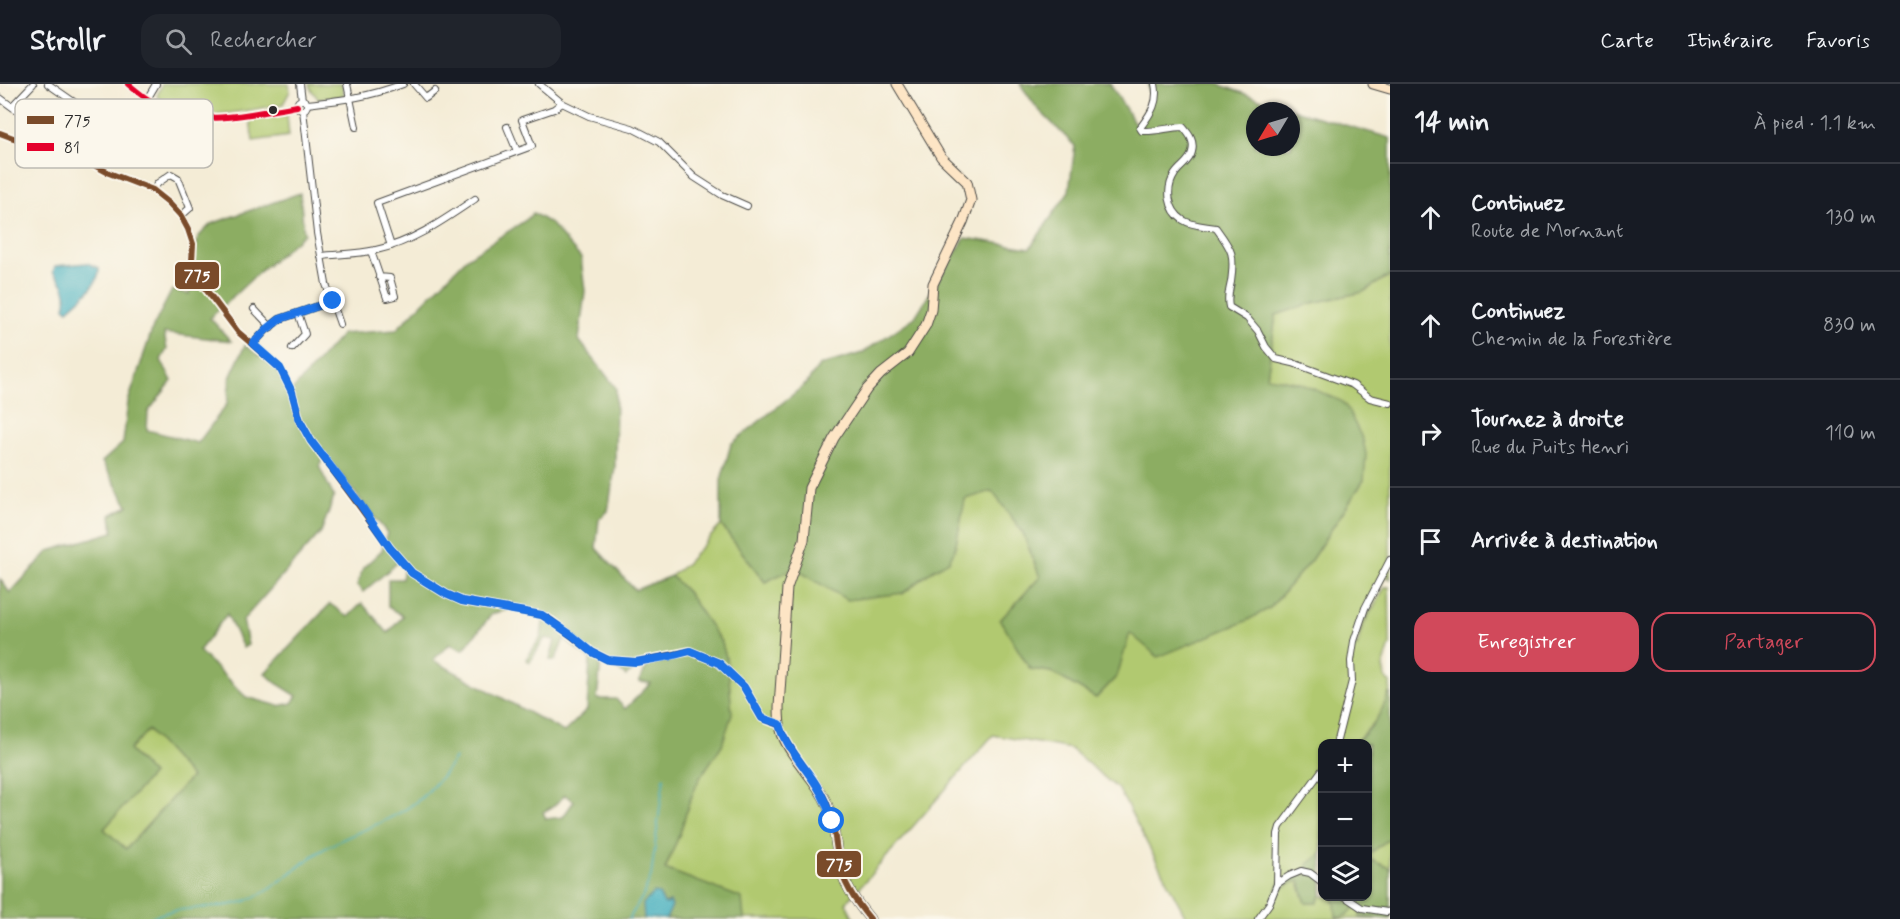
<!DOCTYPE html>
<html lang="fr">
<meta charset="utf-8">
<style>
:root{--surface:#171b24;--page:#20242c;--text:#f1f3f6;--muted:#9ea1a6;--line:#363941;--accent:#d1495b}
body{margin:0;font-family:Mynerve,sans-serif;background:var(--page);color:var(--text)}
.controls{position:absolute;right:18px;bottom:18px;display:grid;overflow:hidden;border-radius:12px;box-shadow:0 2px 4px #0004}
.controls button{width:54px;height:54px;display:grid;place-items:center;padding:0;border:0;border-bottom:2px solid var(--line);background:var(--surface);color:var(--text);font:30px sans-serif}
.compass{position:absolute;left:1246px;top:18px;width:54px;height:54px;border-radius:50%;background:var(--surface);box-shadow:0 2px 4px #0004;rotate:232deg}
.stop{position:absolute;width:18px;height:18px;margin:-14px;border:4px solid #1a73e8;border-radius:50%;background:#fff}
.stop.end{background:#1a73e8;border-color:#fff;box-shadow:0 2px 6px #0008}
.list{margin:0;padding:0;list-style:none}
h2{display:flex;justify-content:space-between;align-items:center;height:78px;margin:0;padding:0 24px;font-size:26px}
h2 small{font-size:20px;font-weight:400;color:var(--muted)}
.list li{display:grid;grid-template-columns:39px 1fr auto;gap:18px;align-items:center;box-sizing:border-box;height:108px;padding:0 24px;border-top:2px solid var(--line)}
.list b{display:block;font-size:22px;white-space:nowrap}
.list p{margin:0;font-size:20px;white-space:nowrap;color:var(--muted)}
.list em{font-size:20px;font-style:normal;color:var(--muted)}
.actions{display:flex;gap:12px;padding:18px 24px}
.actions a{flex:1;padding:14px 0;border:2px solid var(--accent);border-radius:18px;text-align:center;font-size:21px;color:var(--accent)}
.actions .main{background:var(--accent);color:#fff}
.icon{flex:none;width:33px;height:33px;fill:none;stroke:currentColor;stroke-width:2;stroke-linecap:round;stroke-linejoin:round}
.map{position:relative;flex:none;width:1390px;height:835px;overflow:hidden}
header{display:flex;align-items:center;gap:36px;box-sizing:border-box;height:84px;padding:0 30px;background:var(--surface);border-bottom:2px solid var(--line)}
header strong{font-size:28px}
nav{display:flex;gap:33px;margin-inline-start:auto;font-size:21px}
.search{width:420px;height:54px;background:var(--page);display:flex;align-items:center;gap:15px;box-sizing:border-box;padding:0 21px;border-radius:18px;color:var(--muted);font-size:22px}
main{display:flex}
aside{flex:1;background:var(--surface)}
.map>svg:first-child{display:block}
.green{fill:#b1c96f;stroke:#6e7a4d;stroke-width:1.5}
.forest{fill:#8cad62;stroke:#5c6c46;stroke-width:1.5;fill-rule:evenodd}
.water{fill:#3fadbd;stroke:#356c74;stroke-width:1.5}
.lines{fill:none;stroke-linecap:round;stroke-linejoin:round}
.stream{stroke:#3fadbd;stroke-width:1.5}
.minor-casing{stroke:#494845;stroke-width:8}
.secondary-casing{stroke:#494845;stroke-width:11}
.minor{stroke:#fff;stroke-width:6}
.secondary{stroke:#fde5c5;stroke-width:9}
.bus-1-casing{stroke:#fbf7ec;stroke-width:10}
.bus-2-casing{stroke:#fbf7ec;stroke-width:10}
.bus-1{stroke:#7a4b2a;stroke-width:6}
.bus-2{stroke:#e4002b;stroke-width:6}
.route{stroke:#1a73e8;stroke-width:8}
.bus-dot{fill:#2b2b2b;stroke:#fbf7ec;stroke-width:2}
.key{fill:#fbf7ec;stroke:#bdbab2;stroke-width:1.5}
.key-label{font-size:16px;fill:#2b2b2b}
.line-badge{stroke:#fbf7ec;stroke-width:2}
.badge-label{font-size:16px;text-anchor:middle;font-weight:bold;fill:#fff}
</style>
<header>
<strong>Strollr</strong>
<div class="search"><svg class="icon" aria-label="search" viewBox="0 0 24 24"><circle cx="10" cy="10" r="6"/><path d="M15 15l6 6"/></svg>Rechercher</div>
<nav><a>Carte</a><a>Itinéraire</a><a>Favoris</a></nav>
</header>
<main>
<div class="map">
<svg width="1390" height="835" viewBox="0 0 1390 835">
<rect width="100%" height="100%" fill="#fbf7ec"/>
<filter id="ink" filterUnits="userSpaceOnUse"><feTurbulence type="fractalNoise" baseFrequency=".0167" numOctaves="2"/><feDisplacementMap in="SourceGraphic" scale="12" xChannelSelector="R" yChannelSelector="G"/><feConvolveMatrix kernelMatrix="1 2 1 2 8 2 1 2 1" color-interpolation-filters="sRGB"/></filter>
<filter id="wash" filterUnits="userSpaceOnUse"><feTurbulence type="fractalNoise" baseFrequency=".008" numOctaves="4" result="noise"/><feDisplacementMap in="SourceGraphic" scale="24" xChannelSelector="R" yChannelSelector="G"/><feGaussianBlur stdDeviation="1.35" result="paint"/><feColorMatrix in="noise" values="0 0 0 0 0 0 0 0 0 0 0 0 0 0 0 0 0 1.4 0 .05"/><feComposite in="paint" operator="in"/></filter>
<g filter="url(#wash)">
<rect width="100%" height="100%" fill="#f4ecd6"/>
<!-- green -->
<g class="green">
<path d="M162,0H289L290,7L283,20C250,26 181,43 157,12Z"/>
<polygon points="309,0 342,0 344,12 318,15 310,4"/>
<polygon points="287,31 289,52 253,57 250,36"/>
<path d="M1390,191V495L1386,491L1355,558L1357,564C1361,538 1374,525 1385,503H1389L1390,561L1383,583L1385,593L1390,599V607L1383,625L1375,638L1354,659L1322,660V769L1309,791L1282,796L1271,820C1279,806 1283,800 1300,797V802L1306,819H1317L1322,810V812L1332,813L1335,819L1337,833L1353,823L1361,826L1360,833L1376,835H1187L1119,706L1071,665L993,651L846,819L854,835H744L741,814L665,786L680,749L689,719L699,695L722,661L688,509L671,492L687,479L721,441L765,498L794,484L903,510L933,486L949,476L955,465L965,415L992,407L1022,447L1040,493L1030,585L1051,588L1096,614L1117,592L1129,549L1270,524L1311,476L1364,396L1300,299L1267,293L1276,231L1312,219L1363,208Z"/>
<polygon points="148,646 191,693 126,765 104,745 152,690 129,666"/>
<polygon points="1390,754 1390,784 1368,775 1368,771"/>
</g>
<!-- forest -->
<g class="forest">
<path d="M1020,0H1110L1137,43L1150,14L1148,0H1218L1273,20L1390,54V191L1363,208L1312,219L1276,231L1267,293L1300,299L1341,317L1347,324L1363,356L1366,370L1364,396L1311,476L1270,524L1246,537L1158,573L1130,549L1117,592L1096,614L1051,588L1030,585L1000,536L1040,493L1022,447L992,407L965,415L955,465L949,477L933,486L903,509L847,516L794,484L765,498L721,441V396L731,360L806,300L819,282L862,269L915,233L965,154L1030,164L1069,107L1075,62L1037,24ZM1255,27H1291V63H1255Z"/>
<path d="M300,109L304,150L258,189L210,234L231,257L164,249L167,265L161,276L172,297L148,328L147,346L198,359L227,320L230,294L245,261L277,286L290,309L342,250L396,246L467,174L526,136L533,129L550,139L581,174L585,207L579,256L616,304L615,383L608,427L599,435L596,464L635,506L671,492L688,509L722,559L728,581L732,630L722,661L699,695L689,719L680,749L665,785L742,814L744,835H666L672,822L670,818L664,820L661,813L651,814L644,828V834L646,835H0V495L10,509L49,467L113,448L111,431L128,422L102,378L123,359L128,318L153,243L172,206L189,210L198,153L211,140ZM326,372L387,449L382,466L363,484L357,501L363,508L402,475L405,479L402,495H388V523L403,532L388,549L362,519L348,533L330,520L265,589L276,599L297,612L292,619L279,622L246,613L199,567L227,530L243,564L248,561L243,536L321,448L334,413L319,382ZM517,523L544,530L541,553L526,575L530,578L545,554L555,556L550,576L555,577L564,555L590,575L587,626L564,648L433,576L450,560L463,566L492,530ZM601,578L614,582L626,592L638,583L648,580L639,598L651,599L625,625L616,615H597ZM148,646L191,693L126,765L104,745L152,690L129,666ZM565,711L574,717L563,733L546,735L543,728L554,722Z"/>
<path d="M1390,607V754L1368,771V660L1354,659C1372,647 1382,627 1390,607Z"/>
<path d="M1322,769V810L1317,819H1306L1300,797C1283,800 1279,807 1270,821C1282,795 1278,789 1309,791L1307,781Z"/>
<path d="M1368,775L1390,784V835L1360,833L1361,826L1354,823C1350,830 1345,835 1336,833L1335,819L1332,813L1368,812Z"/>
</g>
<!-- water -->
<g class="water">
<path d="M87,179L99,184C100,201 80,215 68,226L65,224C69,208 64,200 53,188L55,182Z"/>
<polygon points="654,809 659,810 664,820 668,820 670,818 672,822 666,835 644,834 643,820"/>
</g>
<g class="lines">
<!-- stream -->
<g class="stream">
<path d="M149,835C178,820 212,827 243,818C271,809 294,784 319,768C347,750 381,742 409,723C427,711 443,692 455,674"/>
<polyline points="629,835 644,810 651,792 664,693"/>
</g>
</g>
</g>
<g filter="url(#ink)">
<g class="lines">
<defs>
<g id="minor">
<polyline points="48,0 117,48"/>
<path d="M128,0C180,50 235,32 297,22"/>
<polyline points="300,0 302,16"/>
<polyline points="347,0 356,43"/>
<polyline points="414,0 426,14 435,7"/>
<polyline points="539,0 562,19 589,32 632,44 659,58 694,93 722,111 747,122"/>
<path d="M1155,0C1159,19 1151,29 1140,44L1142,47C1158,48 1168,43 1183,43C1189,50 1195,57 1192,68C1190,78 1180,82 1175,90C1165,105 1168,126 1183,136C1192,142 1206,142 1216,144C1232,166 1235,169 1231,198C1229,207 1227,214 1229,223L1247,234L1258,247L1266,263L1276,275L1293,279L1353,301L1370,314L1390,319"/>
<polyline points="0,14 82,74"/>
<circle cx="302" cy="21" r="5"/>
<path d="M307,20C343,16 369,13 403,0"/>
<polyline points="12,22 33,0"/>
<polyline points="303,26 317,149 326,200 340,240"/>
<polyline points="507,43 517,67"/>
<polyline points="0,49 53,69 85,76 109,89 153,106 168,118 181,132 188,145 193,160 192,177 198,195 238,248 280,284 292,308 300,337 311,357 359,420 390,464 412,489 446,510 462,517 541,531 552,537 592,568 608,576 636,578 671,572 690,567 719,579 744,603 762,634 780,641"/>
<path d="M85,76C112,53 139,32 156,0"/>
<polyline points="153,106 158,99 171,90 178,94 190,124 181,132"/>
<polyline points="391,162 377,119 532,62 522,36 554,25 562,19"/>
<polyline points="371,167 387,214 395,212 390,194 379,193"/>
<path d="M321,172C339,170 358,170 376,166C413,158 444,136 475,115"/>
<polyline points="254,225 271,243"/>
<polyline points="253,260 266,246 280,235 333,217"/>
<polyline points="292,264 305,250 298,229"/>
<polyline points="1336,660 1352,597 1351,577 1354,557 1365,524 1390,476"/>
<polyline points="1277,800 1278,750 1280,743 1322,686"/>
<polyline points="1344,812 1362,824 1387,828 1390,827"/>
<polyline points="1258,835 1269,820 1277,800 1289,792 1301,787 1310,789 1322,798"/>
</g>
<g id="secondary">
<polyline points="1373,0 1390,5"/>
<path d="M870,835C855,817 842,798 838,774C835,756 834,737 827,720C816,695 792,676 782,650C779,641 779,632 779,623L787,504L804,456L809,404L834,354L867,305L881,290L908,269L926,241L931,226L933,200L963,138L971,116L967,98L941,73L897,0"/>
</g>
</defs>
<!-- minor casing -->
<use href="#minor" class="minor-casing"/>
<!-- secondary casing -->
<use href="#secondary" class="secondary-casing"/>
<!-- minor -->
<use href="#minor" class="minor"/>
<!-- secondary -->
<use href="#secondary" class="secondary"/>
<defs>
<g id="bus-1">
<polyline points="0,49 53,69 85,76 109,89 153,106 168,118 181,132 188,145 193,160 192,177 198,195 238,248 280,284 292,308 300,337 311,357 390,464 412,489 446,510 462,517 541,531 552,537 592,568 608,576 636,578 690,567 719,579 744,603 762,634 780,641"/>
<path d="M780,641C790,671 815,692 827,720C834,737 835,756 838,774C842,798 855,817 870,835"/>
</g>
<path id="bus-2" d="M128,0C140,10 152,20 167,26C208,42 255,29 297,22"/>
</defs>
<!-- bus-1 casing -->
<use href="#bus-1" class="bus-1-casing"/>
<!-- bus-2 casing -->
<use href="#bus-2" class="bus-2-casing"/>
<!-- bus-1 -->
<use href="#bus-1" class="bus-1"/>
<!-- bus-2 -->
<use href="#bus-2" class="bus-2"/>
</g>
</g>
<g class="lines" filter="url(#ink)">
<!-- route -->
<path class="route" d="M333,217L280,235L266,246L253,260L280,284L292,308L300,337L311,357L360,420L390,464L412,489L446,510L462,517L542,531L573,552L592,568L608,576L636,578L671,572L690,567L719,579L744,603L762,634L780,640C786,664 804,681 817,702C824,713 828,724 832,737"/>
</g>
<!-- markers -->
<circle class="bus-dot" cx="273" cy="26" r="5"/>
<!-- legend -->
<rect x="15" y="15" width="198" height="69" rx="9" class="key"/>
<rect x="27" y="32" width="27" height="8" fill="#7a4b2a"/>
<rect x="27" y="59" width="27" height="8" fill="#e4002b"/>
<g class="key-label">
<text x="64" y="42">775</text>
<text x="64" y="69">81</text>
</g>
<g class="line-badge">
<rect x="174" y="177" width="46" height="29" rx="6" fill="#7a4b2a"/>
<rect x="816" y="766" width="46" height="28" rx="6" fill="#7a4b2a"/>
</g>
<g class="badge-label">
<text x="197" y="197">775</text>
<text x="839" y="786">775</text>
</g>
</svg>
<div class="controls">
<button>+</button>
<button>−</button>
<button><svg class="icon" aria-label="layers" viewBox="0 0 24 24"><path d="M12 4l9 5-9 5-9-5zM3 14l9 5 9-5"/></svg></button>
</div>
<svg class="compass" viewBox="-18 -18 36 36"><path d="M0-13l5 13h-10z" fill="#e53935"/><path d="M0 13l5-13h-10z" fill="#9ea1a6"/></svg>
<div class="stop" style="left:832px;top:737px"></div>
<div class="stop end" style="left:333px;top:217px"></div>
</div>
<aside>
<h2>14 min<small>À pied · 1.1 km</small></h2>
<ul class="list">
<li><svg class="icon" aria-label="ahead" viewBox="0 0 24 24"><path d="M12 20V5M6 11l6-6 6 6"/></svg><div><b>Continuez</b><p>Route de Mornant</p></div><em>130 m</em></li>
<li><svg class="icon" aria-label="ahead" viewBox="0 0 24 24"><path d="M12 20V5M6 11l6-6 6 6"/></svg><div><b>Continuez</b><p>Chemin de la Forestière</p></div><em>830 m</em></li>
<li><svg class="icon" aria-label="right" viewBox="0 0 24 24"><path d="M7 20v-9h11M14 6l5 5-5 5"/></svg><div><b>Tournez à droite</b><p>Rue du Puits Henri</p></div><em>110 m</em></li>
<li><svg class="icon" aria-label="arrive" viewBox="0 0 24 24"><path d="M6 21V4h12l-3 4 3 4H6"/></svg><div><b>Arrivée à destination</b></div></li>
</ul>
<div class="actions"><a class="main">Enregistrer</a><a>Partager</a></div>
</aside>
</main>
